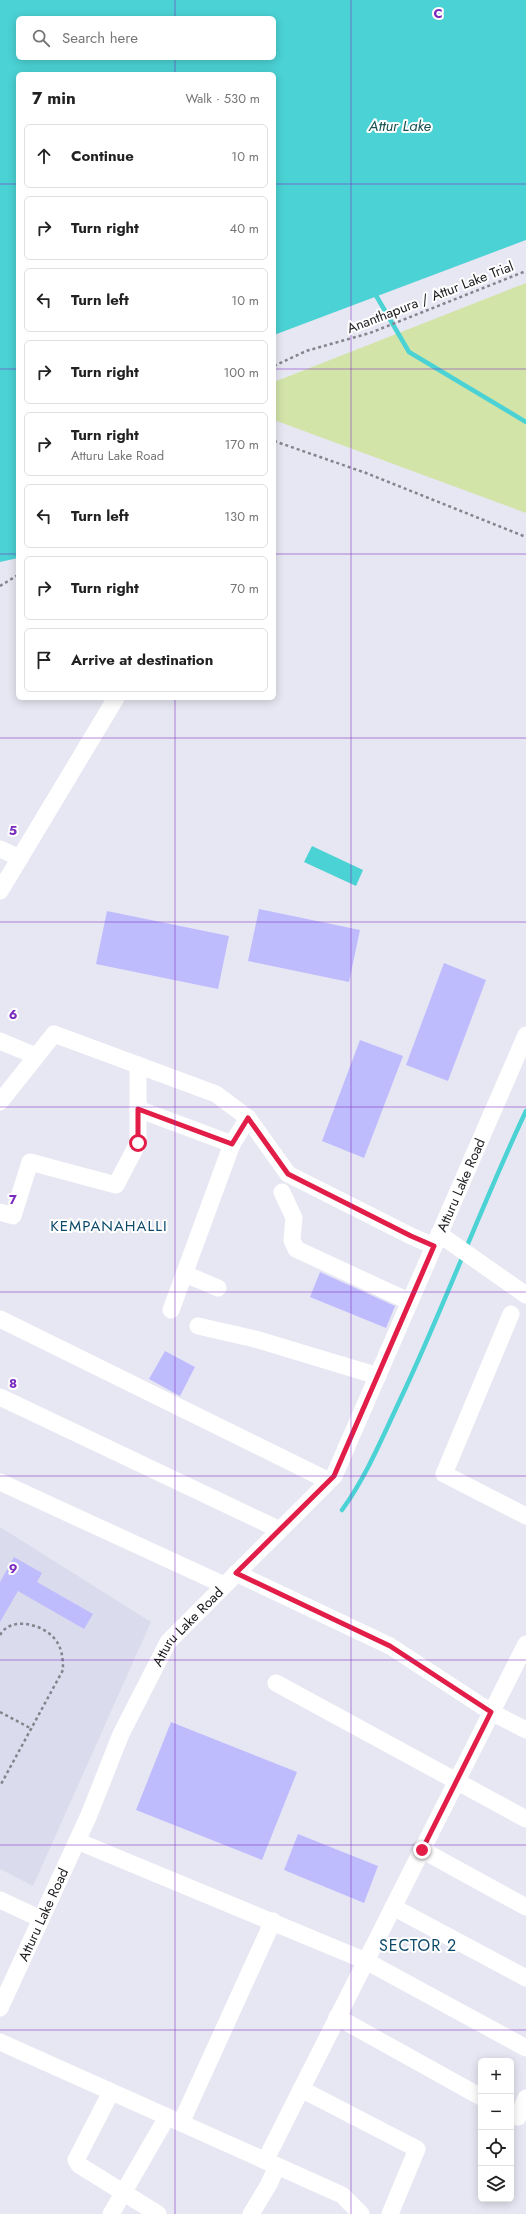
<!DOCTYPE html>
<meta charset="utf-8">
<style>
:root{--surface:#fff;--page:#f6f6f6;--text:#222;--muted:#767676;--line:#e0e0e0}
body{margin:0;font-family:Jost,sans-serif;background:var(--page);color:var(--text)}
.controls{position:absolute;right:12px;bottom:12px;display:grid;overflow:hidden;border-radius:6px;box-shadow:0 2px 10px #0003}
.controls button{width:36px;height:36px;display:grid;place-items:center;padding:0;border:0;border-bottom:1px solid var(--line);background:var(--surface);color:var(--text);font:20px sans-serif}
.stop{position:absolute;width:12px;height:12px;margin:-9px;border:3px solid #e11d48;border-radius:50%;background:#fff}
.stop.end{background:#e11d48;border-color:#fff;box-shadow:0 1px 4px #0008}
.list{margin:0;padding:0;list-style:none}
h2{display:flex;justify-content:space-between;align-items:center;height:52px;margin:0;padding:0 16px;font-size:17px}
h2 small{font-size:13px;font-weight:400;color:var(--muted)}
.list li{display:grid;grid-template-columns:26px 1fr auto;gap:12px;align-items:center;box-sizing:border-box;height:64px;margin:0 8px 8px;padding:0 8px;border:1px solid var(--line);border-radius:6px}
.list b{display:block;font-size:15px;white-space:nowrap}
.list p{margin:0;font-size:13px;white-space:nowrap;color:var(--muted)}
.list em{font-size:13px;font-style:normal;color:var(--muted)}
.icon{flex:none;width:22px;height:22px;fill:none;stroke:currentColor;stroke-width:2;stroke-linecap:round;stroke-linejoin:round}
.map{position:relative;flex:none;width:526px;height:2214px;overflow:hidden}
.search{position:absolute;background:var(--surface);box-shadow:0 2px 10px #0003;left:16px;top:16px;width:260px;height:44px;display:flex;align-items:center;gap:10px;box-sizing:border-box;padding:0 14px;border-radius:6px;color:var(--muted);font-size:15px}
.panel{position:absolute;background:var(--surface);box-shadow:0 2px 10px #0003;left:16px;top:72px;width:260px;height:628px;border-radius:6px}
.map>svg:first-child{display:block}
.built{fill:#dbdbee}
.green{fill:#d3e4a9}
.water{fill:#4bd2d4;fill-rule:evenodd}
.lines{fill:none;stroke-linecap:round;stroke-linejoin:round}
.stream{stroke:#4bd2d4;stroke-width:4.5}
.building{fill:#bfbcfe}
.path{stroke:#84848c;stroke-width:2.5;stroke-dasharray:3 3;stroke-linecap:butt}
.minor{stroke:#fff;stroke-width:17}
.route{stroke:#e11d48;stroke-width:5}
.grid{fill:none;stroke:#7b2cbf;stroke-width:1;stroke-opacity:0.55}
.labels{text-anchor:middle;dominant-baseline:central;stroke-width:4;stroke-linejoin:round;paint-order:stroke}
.street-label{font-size:14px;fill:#1a1a1e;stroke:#fff}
.water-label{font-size:15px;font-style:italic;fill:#185252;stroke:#fff}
.neighbourhood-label{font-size:15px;letter-spacing:1px;fill:#0c496a;stroke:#fff}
.quarter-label{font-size:16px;letter-spacing:1px;fill:#0c496a;stroke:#fff}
.grid-label{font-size:13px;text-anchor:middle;font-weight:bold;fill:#7b2cbf;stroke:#fff;stroke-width:4;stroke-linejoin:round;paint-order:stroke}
</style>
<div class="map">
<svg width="526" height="2214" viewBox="0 0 526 2214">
<rect width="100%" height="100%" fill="#e7e7f3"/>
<!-- built -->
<polygon class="built" points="0,1527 151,1622 33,1886 0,1869"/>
<!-- green -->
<polygon class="green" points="526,283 526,513 274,420 274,382"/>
<!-- water -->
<g class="water">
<path d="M0,0H526V240L274,335V74H18V558L0,562ZM18,18H274V58H18Z"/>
<polygon points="312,846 363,870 356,886 304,862"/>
</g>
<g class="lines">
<!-- stream -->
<g class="stream">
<polyline points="374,292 409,352 526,422"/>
<path d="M342,1510C366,1477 382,1438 400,1400C445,1305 481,1206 526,1111"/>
</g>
</g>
<!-- building -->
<g class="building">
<polygon points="259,909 360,930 349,982 248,961"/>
<polygon points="107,911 229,936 218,989 96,964"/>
<polygon points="444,963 486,980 448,1081 406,1065"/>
<polygon points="360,1040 403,1056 364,1158 322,1141"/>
<polygon points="320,1272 395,1306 386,1328 310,1297"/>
<polygon points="165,1351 195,1367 180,1396 149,1379"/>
<polygon points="14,1557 42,1573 37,1582 93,1614 84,1629 18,1591 0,1622 0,1582"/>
<polygon points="171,1722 297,1772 262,1860 136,1810"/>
<polygon points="298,1834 378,1866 364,1903 284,1870"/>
</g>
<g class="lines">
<!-- path -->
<g class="path">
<polyline points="274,366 306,351 370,333 526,271"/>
<polyline points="274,441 366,473 526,537"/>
<polyline points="0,586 18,575"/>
<path d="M0,1635C11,1616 42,1624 54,1638C62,1647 63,1658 63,1670L0,1786"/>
<polyline points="0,1712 32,1729"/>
</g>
<!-- minor -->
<g class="minor">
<polyline points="0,849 20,858"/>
<polyline points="0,891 116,698"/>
<polyline points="0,1041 36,1056"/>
<polyline points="0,1102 54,1034 216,1094 248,1118 288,1174 411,1236 434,1246"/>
<polyline points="138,1109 232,1144 171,1310"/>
<polyline points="232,1144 248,1118"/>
<polyline points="282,1192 294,1218 292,1240 296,1249 404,1299"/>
<polyline points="0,1212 13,1216 30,1162 116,1185 138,1143 138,1065"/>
<polyline points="439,1234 526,1295"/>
<polyline points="185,1274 218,1288"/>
<polyline points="511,1314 444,1474 526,1516"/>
<polyline points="0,1319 329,1481"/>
<polyline points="198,1326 255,1339 378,1376"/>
<polyline points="0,1397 280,1530"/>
<polyline points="0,1482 224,1585"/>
<polyline points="236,1573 390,1646 491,1712 526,1730"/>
<polyline points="276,1683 526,1819"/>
<polyline points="77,1841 366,1961 526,2048"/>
<polyline points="422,1850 526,1907"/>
<polyline points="0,1900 41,1919"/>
<polyline points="393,1907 526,1978"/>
<path id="s1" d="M0,2008L89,1815L121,1734L168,1642L334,1476L526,1035"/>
<polyline points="337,2017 481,2097"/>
<polyline points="0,2042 342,2195 361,2214"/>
<polyline points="301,2089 417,2149 390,2214"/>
<polyline points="111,2092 76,2160 79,2165 158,2214"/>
<polyline points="511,2113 518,2117 526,2098"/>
<polyline points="181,2123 273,1921"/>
<polyline points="265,2161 526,1644"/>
<polyline points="111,2214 167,2117"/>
<polyline points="251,2214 269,2184 277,2166"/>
</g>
</g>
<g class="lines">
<!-- route -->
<polyline class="route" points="138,1143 138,1109 232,1144 248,1118 288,1174 411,1236 434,1246 334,1476 236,1573 390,1646 491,1712 422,1850"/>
</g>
<!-- grid -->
<path class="grid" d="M175,0V18M351,0V2214M175,58V74M0,184H18M274,184H526M0,369H18M274,369H526M0,554H18M274,554H526M175,698V2214M0,738H526M0,922H526M0,1107H526M0,1292H526M0,1476H526M0,1660H526M0,1845H526M0,2030H526"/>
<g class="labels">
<!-- street labels -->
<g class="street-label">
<text transform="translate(430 297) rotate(-21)">Ananthapura / Attur Lake Trial</text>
<text stroke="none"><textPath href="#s1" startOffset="955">Atturu Lake Road</textPath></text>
<text stroke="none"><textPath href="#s1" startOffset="427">Atturu Lake Road</textPath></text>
<text stroke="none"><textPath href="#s1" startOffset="103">Atturu Lake Road</textPath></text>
</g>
<!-- water labels -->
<g class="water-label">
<text x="400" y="126">Attur Lake</text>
</g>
<!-- neighbourhood labels -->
<g class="neighbourhood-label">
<text x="109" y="1226">KEMPANAHALLI</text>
</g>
<!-- quarter labels -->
<g class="quarter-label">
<text x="418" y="1945">SECTOR 2</text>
</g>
</g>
<g class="grid-label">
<text x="438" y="18">C</text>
<text x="13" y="835">5</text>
<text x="13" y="1019">6</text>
<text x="13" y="1204">7</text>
<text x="13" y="1388">8</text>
<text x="13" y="1573">9</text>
</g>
</svg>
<div class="controls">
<button>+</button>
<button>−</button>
<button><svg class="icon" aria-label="locate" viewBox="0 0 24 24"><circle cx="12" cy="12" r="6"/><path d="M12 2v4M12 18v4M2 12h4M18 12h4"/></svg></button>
<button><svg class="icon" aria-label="layers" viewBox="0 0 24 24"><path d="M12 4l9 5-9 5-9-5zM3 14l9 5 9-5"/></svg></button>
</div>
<div class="stop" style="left:138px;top:1143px"></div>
<div class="stop end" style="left:422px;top:1850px"></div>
<div class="search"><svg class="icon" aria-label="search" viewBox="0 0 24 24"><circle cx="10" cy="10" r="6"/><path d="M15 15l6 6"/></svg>Search here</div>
<section class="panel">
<h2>7 min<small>Walk · 530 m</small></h2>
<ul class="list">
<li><svg class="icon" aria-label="ahead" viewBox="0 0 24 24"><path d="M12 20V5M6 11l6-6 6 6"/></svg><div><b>Continue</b></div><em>10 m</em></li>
<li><svg class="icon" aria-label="right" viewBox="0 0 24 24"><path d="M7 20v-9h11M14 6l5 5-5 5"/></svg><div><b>Turn right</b></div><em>40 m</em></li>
<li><svg class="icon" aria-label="left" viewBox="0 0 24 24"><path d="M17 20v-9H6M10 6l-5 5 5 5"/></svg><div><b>Turn left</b></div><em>10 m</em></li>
<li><svg class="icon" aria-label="right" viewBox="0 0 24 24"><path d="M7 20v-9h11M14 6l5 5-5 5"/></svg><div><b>Turn right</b></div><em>100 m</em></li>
<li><svg class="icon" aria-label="right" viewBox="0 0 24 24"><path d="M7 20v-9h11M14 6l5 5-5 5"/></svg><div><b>Turn right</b><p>Atturu Lake Road</p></div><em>170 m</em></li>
<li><svg class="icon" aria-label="left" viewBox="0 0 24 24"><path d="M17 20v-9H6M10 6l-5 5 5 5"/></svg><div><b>Turn left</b></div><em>130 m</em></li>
<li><svg class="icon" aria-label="right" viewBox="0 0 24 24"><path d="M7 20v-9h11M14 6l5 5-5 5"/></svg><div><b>Turn right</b></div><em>70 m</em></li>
<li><svg class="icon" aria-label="arrive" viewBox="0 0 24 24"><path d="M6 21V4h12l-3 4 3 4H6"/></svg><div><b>Arrive at destination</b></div></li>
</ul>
</section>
</div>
